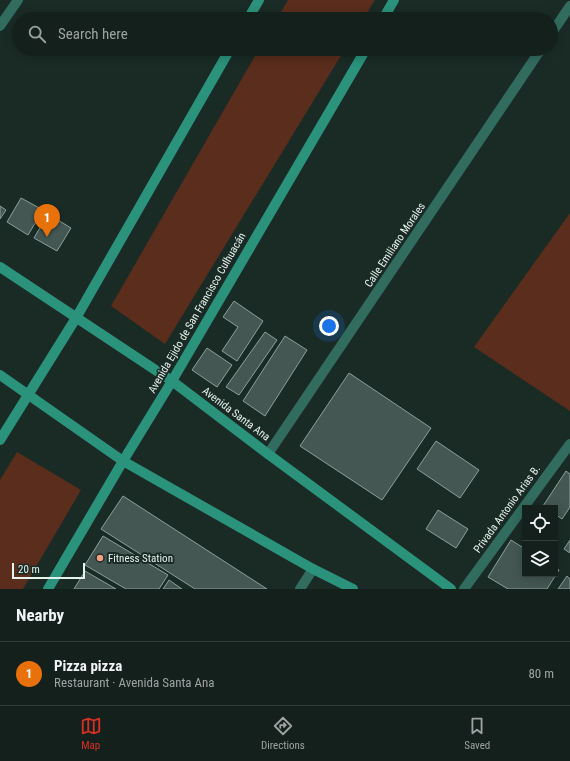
<!DOCTYPE html>
<meta charset="utf-8">
<style>
:root{--surface:#14201c;--page:#1d2825;--text:#f1f3f6;--muted:#9da3a3;--line:#333e3b;--accent:#d93025}
body{margin:0;font-family:"Roboto Condensed",sans-serif;background:var(--page);color:var(--text)}
.controls{position:absolute;right:12px;bottom:12px;display:grid;overflow:hidden;border-radius:0px;box-shadow:0 2px 10px #0003}
.controls button{width:36px;height:36px;display:grid;place-items:center;padding:0;border:0;border-bottom:1px solid var(--line);background:var(--surface);color:var(--text);font:20px sans-serif}
.scale{position:absolute;left:12px;bottom:10px;width:73px;box-sizing:border-box;padding-left:4px;border:2px solid #e7f1ee;border-top:0;font-size:11px;line-height:14px;white-space:nowrap;color:#e7f1ee;-webkit-text-stroke:3px #1a2b26;paint-order:stroke}
.you{position:absolute;left:329px;top:326px;width:14px;height:14px;margin:-10px;border:3px solid #fff;border-radius:50%;background:#1a73e8;box-shadow:0 0 0 6px #1a73e833}
.badge{display:grid;place-items:center;width:26px;height:26px;border-radius:50%;background:var(--accent);color:#fff;font-size:13px;font-weight:700}
.pin{position:absolute;translate:-50% -33px;filter:drop-shadow(0 1px 2px #0008)}
.pin::after{content:'';position:absolute;top:21px;width:14px;height:12px;background:inherit;clip-path:polygon(0 0,100% 0,50% 100%)}
.list{margin:0;padding:0;list-style:none}
h2{display:flex;justify-content:space-between;align-items:center;height:52px;margin:0;padding:0 16px;font-size:17px}
h2 small{font-size:13px;font-weight:400;color:var(--muted)}
.list li{display:grid;grid-template-columns:26px 1fr auto;gap:12px;align-items:center;box-sizing:border-box;height:64px;padding:0 16px;border-top:1px solid var(--line)}
.list b{display:block;font-size:15px;white-space:nowrap}
.list p{margin:0;font-size:13px;white-space:nowrap;color:var(--muted)}
.list em{font-size:13px;font-style:normal;color:var(--muted)}
.icon{flex:none;width:22px;height:22px;fill:none;stroke:currentColor;stroke-width:2;stroke-linecap:round;stroke-linejoin:round}
.map{position:relative;flex:none;width:570px;height:589px;overflow:hidden}
.search{position:absolute;background:var(--surface);box-shadow:0 2px 10px #0003;left:12px;right:12px;top:12px;height:44px;display:flex;align-items:center;gap:10px;box-sizing:border-box;padding:0 14px;border-radius:22px;color:var(--muted);font-size:15px}
.sheet{height:116px;background:var(--surface)}
nav{display:flex;justify-content:space-around;align-items:center;box-sizing:border-box;height:56px;border-top:1px solid var(--line);background:var(--surface);font-size:11px;color:var(--muted)}
nav a{display:grid;justify-items:center;gap:2px}
nav .on{color:var(--accent)}
.map>svg:first-child{display:block}
.green{fill:#5a2d1c}
.building{fill:#445752;stroke:#8ca09a}
.lines{fill:none;stroke-linecap:round;stroke-linejoin:round}
.street{stroke:#326c5e;stroke-width:10}
.secondary{stroke:#2b927c;stroke-width:10}
.poi-dot{fill:#f3a082;stroke:#1a2b26;stroke-width:1.5}
.labels{text-anchor:middle;dominant-baseline:central;stroke-width:4;stroke-linejoin:round;paint-order:stroke}
.street-label{font-size:11px;fill:#e7f1ee;stroke:#1a2b26}
.poi-label{font-size:11px;fill:#e7f1ee;stroke:#1a2b26;text-anchor:start}
</style>
<div class="map">
<svg width="570" height="589" viewBox="0 0 570 589">
<rect width="100%" height="100%" fill="#1a2b26"/>
<!-- green -->
<g class="green">
<polygon points="288,0 375,0 363,19 277,19"/>
<polygon points="259,49 345,49 165,344 111,306"/>
<polygon points="570,213 570,411 474,347"/>
<polygon points="17,452 81,490 23,589 0,589 0,480"/>
</g>
<!-- building -->
<g class="building">
<polygon points="21,198 43,210 28,235 7,222"/>
<polygon points="0,206 6,210 0,219"/>
<polygon points="48,214 71,228 57,251 34,238"/>
<polygon points="234,301 263,321 237,361 222,351 238,327 223,317"/>
<polygon points="265,332 277,340 239,395 226,387"/>
<polygon points="285,336 307,350 265,416 243,401"/>
<polygon points="207,348 232,365 217,387 192,370"/>
<polygon points="349,373 431,428 382,500 300,446"/>
<polygon points="436,441 479,470 460,498 417,469"/>
<polygon points="566,471 570,474 570,507 562,519 555,514 555,508 546,508 543,506"/>
<polygon points="123,496 267,589 195,589 101,529"/>
<polygon points="438,510 468,529 456,548 426,529"/>
<polygon points="103,536 168,575 159,589 126,589 85,565"/>
<polygon points="511,540 525,549 525,574 555,574 555,567 559,570 547,589 508,589 488,577"/>
<polygon points="570,540 570,553 564,549"/>
<polygon points="85,571 116,589 74,589"/>
<polygon points="567,576 570,579 570,589 558,589"/>
<polygon points="169,580 182,589 163,589"/>
</g>
<g class="lines">
<!-- street -->
<g class="street">
<polyline points="0,26 18,0"/>
<polyline points="551,34 570,6"/>
<polyline points="268,454 541,49"/>
<polyline points="300,589 313,569"/>
<polyline points="464,589 570,444"/>
</g>
<!-- secondary -->
<g class="secondary">
<polyline points="248,19 259,0"/>
<polyline points="383,19 394,0"/>
<polyline points="0,267 172,381 268,454 451,589"/>
<polyline points="0,375 123,461 313,569 353,589"/>
<polyline points="0,440 76,318 230,49"/>
<polyline points="48,589 123,461 172,381 366,49"/>
</g>
</g>
<!-- markers -->
<circle class="poi-dot" cx="100" cy="558" r="4"/>
<g class="labels">
<!-- street labels -->
<g class="street-label">
<text transform="translate(395 245) rotate(-56)">Calle Emiliano Morales</text>
<text transform="translate(197 313) rotate(-60)">Avenida Ejido de San Francisco Culhuacán</text>
<text transform="translate(236 414) rotate(37)">Avenida Santa Ana</text>
<text transform="translate(507 509) rotate(-54)">Privada Antonio Arias B.</text>
</g>
<!-- poi labels -->
<g class="poi-label">
<text x="108" y="558">Fitness Station</text>
</g>
</g>
</svg>
<div class="controls">
<button><svg class="icon" aria-label="locate" viewBox="0 0 24 24"><circle cx="12" cy="12" r="6"/><path d="M12 2v4M12 18v4M2 12h4M18 12h4"/></svg></button>
<button><svg class="icon" aria-label="layers" viewBox="0 0 24 24"><path d="M12 4l9 5-9 5-9-5zM3 14l9 5 9-5"/></svg></button>
</div>
<div class="scale">20 m</div>
<div class="you"></div>
<div class="pin badge" style="left:47px;top:237px;background:#e8710a">1</div>
<div class="search"><svg class="icon" aria-label="search" viewBox="0 0 24 24"><circle cx="10" cy="10" r="6"/><path d="M15 15l6 6"/></svg>Search here</div>
</div>
<section class="sheet">
<h2>Nearby<small></small></h2>
<ul class="list">
<li><span class="badge" style="background:#e8710a">1</span><div><b>Pizza pizza</b><p>Restaurant · Avenida Santa Ana</p></div><em>80 m</em></li>
</ul>
</section>
<nav>
<a class="on"><svg class="icon" aria-label="map" viewBox="0 0 24 24"><path d="M3 6l6-2 6 2 6-2v14l-6 2-6-2-6 2zM9 4v14M15 6v14"/></svg>Map</a>
<a><svg class="icon" aria-label="directions" viewBox="0 0 24 24"><path d="M12 3l9 9-9 9-9-9zM9 14v-3h6M13 9l2 2-2 2"/></svg>Directions</a>
<a><svg class="icon" aria-label="saved" viewBox="0 0 24 24"><path d="M7 4h10v16l-5-4-5 4z"/></svg>Saved</a>
</nav>
